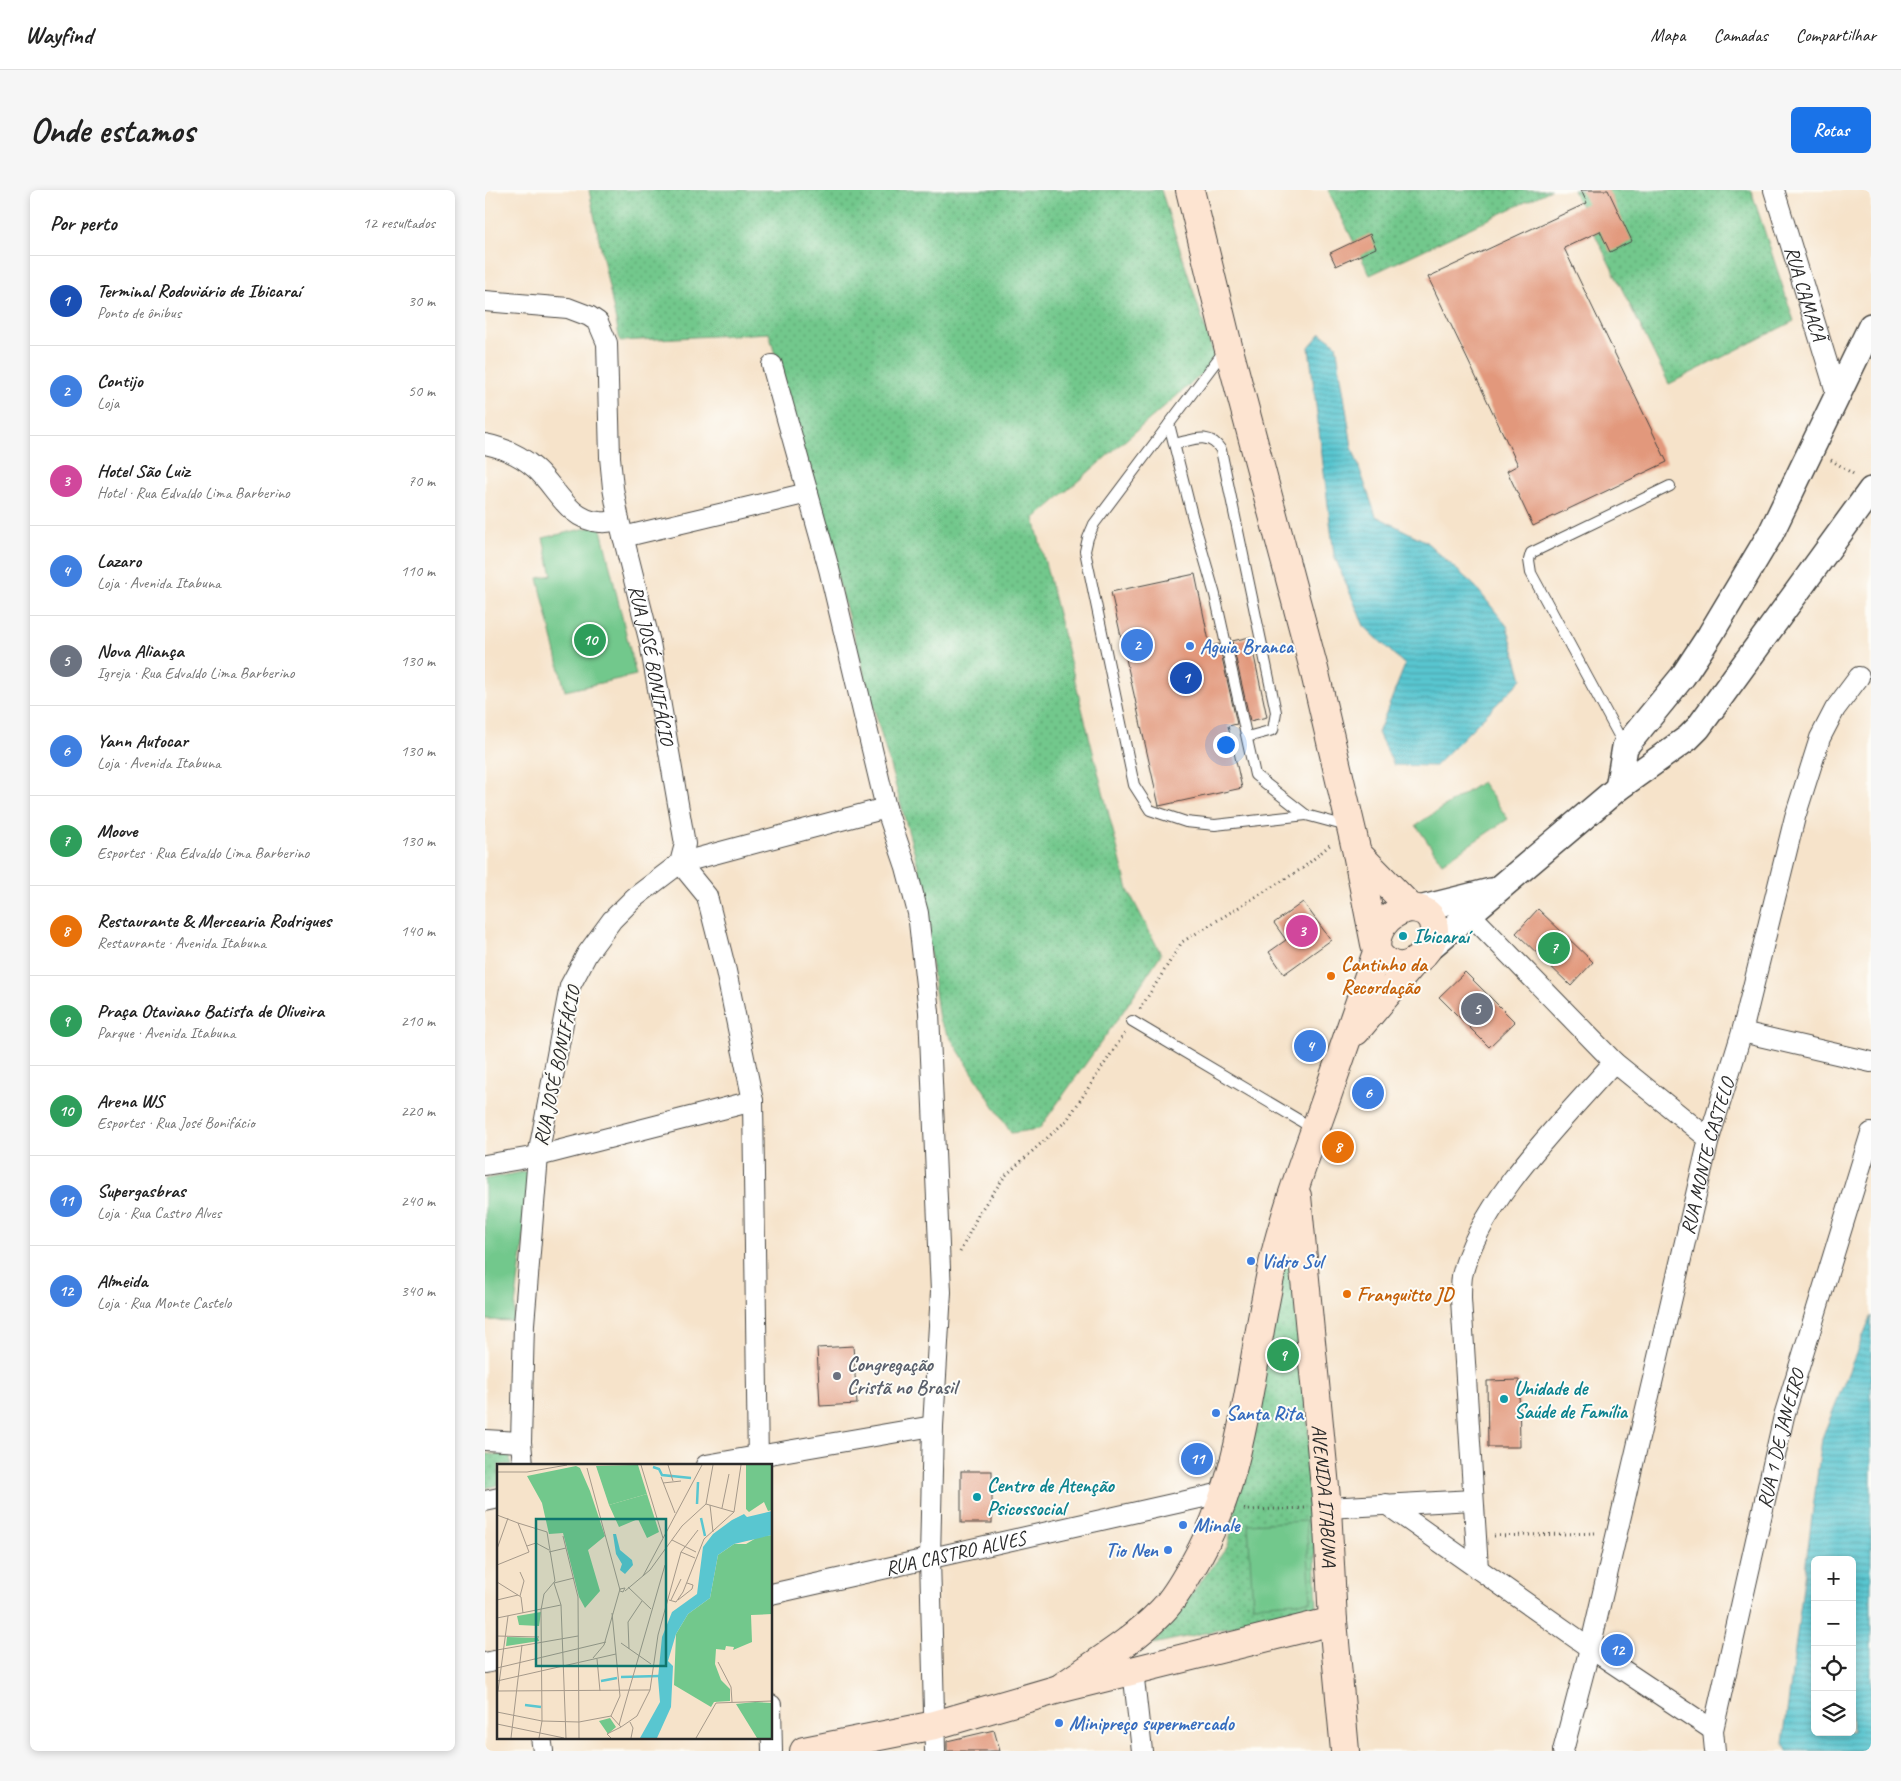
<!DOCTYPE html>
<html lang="pt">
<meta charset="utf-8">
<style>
:root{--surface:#fff;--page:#f6f6f6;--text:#222;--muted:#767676;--line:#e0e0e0;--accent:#1a73e8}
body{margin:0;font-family:Caveat,sans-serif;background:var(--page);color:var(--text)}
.controls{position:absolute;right:15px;bottom:15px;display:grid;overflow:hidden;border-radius:8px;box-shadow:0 2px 8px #0003}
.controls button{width:45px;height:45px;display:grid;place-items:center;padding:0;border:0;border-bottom:1px solid var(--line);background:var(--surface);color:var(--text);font:25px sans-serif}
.you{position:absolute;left:740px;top:554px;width:18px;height:18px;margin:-12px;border:4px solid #fff;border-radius:50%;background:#1a73e8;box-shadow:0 0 0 8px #1a73e833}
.badge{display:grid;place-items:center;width:32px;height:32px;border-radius:50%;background:var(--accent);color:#fff;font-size:16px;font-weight:700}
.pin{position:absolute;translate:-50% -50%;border:2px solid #fff;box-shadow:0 1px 5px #0006}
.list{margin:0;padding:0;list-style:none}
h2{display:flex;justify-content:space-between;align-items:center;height:65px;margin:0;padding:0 20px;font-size:21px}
h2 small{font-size:16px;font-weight:400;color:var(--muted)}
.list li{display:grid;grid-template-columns:32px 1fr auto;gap:15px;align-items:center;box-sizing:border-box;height:90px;padding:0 20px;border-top:1px solid var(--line)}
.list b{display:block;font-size:19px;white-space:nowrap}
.list p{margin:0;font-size:16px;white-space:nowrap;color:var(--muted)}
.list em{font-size:16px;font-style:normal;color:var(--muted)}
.icon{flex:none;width:28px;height:28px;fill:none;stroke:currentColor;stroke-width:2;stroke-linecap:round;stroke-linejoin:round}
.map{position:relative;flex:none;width:1386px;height:1561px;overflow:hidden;border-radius:8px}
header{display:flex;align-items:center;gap:30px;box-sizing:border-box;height:70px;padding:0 25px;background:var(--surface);border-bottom:1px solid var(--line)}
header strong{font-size:24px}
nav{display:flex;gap:28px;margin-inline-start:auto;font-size:18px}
.intro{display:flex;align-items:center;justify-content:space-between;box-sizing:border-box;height:120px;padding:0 30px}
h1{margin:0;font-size:35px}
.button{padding:12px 22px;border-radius:8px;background:var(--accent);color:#fff;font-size:18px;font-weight:700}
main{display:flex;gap:30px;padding:0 30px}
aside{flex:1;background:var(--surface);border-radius:8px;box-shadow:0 2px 8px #0003}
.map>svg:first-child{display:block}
.grass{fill:url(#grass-dots);stroke:#4e7a5c}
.garden{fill:#72c88c;stroke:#4e7a5c}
.water{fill:url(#water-rules);stroke:#42787e;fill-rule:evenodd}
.building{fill:#e2987b}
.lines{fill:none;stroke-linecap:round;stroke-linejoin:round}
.service-casing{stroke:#494743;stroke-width:12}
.minor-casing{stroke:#494743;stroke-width:22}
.tertiary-casing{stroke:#494743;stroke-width:28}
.secondary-casing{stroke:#494743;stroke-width:30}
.path{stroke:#494743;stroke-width:3;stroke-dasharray:1 4;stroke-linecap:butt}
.service{stroke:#fff;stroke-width:10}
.minor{stroke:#fff;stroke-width:20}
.tertiary{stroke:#fff;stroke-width:25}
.secondary{stroke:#fde4d1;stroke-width:28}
.shop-dot{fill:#3f7fe0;stroke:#fdfcf7;stroke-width:2}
.culture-dot{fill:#0f9aa8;stroke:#fdfcf7;stroke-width:2}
.food-dot{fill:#e8710a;stroke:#fdfcf7;stroke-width:2}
.worship-dot{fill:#6b7280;stroke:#fdfcf7;stroke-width:2}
.labels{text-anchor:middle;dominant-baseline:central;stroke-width:4;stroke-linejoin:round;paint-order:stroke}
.street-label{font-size:20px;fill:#2b2b2b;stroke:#fdfcf7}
.shop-label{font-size:20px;font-weight:bold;fill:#366cbe;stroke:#fdfcf7;text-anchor:start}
.culture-label{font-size:20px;font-weight:bold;fill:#0d838f;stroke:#fdfcf7;text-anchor:start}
.food-label{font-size:20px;font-weight:bold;fill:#c56008;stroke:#fdfcf7;text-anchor:start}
.worship-label{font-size:20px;font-weight:bold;fill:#5b616d;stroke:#fdfcf7;text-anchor:start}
.inset-river{fill:none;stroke:#59c6d0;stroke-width:2.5}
.inset-road{fill:none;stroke:#a5998a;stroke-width:1}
.view{fill:#0f766e;fill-opacity:0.15;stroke:#0f766e;stroke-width:2.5}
.inset-edge{fill:none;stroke:#2b2b2b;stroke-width:2.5}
</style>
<header>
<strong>Wayfind</strong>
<nav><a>Mapa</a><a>Camadas</a><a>Compartilhar</a></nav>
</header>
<div class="intro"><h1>Onde estamos</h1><a class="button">Rotas</a></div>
<main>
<aside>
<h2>Por perto<small>12 resultados</small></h2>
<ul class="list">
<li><span class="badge" style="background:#1a4fb4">1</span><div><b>Terminal Rodoviário de Ibicaraí</b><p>Ponto de ônibus</p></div><em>30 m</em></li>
<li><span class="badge" style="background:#3f7fe0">2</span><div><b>Contijo</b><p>Loja</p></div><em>50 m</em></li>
<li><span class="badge" style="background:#d1479c">3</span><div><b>Hotel São Luiz</b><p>Hotel · Rua Edvaldo Lima Barberino</p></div><em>70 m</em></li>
<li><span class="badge" style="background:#3f7fe0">4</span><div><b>Lazaro</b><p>Loja · Avenida Itabuna</p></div><em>110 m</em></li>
<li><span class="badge" style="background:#6b7280">5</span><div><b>Nova Aliança</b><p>Igreja · Rua Edvaldo Lima Barberino</p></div><em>130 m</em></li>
<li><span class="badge" style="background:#3f7fe0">6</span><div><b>Yann Autocar</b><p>Loja · Avenida Itabuna</p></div><em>130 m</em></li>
<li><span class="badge" style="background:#2e9e5b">7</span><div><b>Moove</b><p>Esportes · Rua Edvaldo Lima Barberino</p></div><em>130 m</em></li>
<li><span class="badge" style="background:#e8710a">8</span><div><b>Restaurante &amp; Mercearia Rodrigues</b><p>Restaurante · Avenida Itabuna</p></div><em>140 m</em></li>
<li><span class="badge" style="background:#2e9e5b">9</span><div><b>Praça Otaviano Batista de Oliveira</b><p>Parque · Avenida Itabuna</p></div><em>210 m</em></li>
<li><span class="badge" style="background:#2e9e5b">10</span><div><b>Arena WS</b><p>Esportes · Rua José Bonifácio</p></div><em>220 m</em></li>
<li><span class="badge" style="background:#3f7fe0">11</span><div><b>Supergasbras</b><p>Loja · Rua Castro Alves</p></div><em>240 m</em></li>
<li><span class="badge" style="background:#3f7fe0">12</span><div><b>Almeida</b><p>Loja · Rua Monte Castelo</p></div><em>340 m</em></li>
</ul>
</aside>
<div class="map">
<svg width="1386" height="1561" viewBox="0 0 1386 1561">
<defs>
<pattern id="grass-dots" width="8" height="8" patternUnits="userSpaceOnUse" patternTransform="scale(1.25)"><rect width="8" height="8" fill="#72c88c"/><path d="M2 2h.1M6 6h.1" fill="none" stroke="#5ea373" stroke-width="1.8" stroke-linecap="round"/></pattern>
<pattern id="water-rules" width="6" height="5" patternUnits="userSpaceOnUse" patternTransform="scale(1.25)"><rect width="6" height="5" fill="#59c6d0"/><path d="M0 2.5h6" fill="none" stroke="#4aa1a9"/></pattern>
</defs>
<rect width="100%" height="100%" fill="#fdfcf7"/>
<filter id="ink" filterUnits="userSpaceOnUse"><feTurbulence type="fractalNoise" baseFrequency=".02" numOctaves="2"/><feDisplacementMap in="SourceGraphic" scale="10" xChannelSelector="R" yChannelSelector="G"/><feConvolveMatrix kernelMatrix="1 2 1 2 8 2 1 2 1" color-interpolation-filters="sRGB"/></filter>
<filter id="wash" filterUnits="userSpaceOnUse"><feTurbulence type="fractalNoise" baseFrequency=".0096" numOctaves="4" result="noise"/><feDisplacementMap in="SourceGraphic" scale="20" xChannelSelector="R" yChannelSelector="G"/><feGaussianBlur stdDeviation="1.12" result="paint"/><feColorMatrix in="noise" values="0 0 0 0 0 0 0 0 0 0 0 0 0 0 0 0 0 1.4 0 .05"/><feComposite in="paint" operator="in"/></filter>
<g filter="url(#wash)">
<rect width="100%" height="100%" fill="#f6e3ca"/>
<!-- grass -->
<g class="grass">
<polygon points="104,0 676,0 731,172 549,329 643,700 676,764 637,823 554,939 526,943 454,830 433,676 284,143 135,151"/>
<polygon points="843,0 1066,0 885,85"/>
<polygon points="1088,0 1266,0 1309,131 1184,194"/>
<polygon points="804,1043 828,1287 832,1419 668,1454 743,1356"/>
<polygon points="0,1264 25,1265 26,1275 14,1275 14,1295 0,1298"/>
</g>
<!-- garden -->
<g class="garden">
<polygon points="115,335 151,485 80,501 53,388 67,385 58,348"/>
<polygon points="997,592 1023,629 957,673 931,635"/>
<polygon points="48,980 28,1131 0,1130 0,989"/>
<polygon points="821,1331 826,1411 768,1415 763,1334"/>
</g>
<!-- water -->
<g class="water">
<polygon points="836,143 851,154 867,257 891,326 940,351 990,396 1022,436 1037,489 950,576 909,575 893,543 920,475 879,436 849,365 824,157"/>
<path d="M1386,1126V1561H1302L1298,1553L1337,1248ZM1330,1370H1367V1542H1330Z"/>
</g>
<g id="blocks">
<!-- building -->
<g class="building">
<polygon points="1096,0 1123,0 1147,51 1125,62 1115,41 1079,58 1182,272 1048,336 1022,281 1033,275 943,87 1102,13"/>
<polygon points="885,44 891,58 851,76 845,63"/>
<polygon points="710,384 725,456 734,454 752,534 743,536 757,598 674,616 626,402"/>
<polygon points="765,447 782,527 765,531 747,451"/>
<polygon points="818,712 846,750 799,784 784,762 801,750 789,733"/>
<polygon points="1053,719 1108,772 1086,796 1031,743"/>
<polygon points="980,782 1030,832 1004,857 954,807"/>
<polygon points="368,1156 372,1214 335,1216 332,1158"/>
<polygon points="1034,1190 1035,1257 1003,1257 1002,1191"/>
<rect x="476" y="1281" width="31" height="52"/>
<polygon points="509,1540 515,1561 462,1561 462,1551"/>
</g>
</g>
</g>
<g filter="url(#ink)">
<use href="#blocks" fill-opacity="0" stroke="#494743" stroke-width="1"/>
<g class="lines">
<defs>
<g id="service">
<polyline points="739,161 684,234 708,329 730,405 770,585 821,625 862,636"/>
<polyline points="684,234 609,334 603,348 600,361 649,595 665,620 701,632 730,635 821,625"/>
<path d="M689,254C708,250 724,241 736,260L791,522L788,540L762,547"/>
<polyline points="1139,555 1046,383 1044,370 1046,363 1185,296"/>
<polyline points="647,831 829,939"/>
</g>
<g id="minor">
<path id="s1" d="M1289,0L1352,205"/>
<path id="s2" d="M0,111L83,118L104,126L113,132L122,153L125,267L128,298L134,330L165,453L200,654L195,673L149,708L127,730L102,764L85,796L53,966L39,1134L36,1252L38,1275"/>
<polyline points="287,175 344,379 401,618 421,677 433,723 444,822 456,1102 448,1236 445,1368 450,1561"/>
<path d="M0,254C19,258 37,266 51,279C71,297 84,331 115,332C121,333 128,331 134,330"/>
<polyline points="138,347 323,303"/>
<polyline points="978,712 985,724 1129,872 1224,949"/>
<polyline points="1257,842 1386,872"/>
<polyline points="0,975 53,966 268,911"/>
<polyline points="0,1250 36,1252"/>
<polyline points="221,1275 448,1236"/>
<polyline points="273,1275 268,911 241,781 222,706 195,673 401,618"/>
<polyline points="0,1311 14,1308"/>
<polyline points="901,1314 1105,1458 1228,1540"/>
<polyline points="842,1318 988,1310"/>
<path d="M993,1379L976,1109C976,1102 976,1094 977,1086C993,1013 1080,928 1129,872"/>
<path id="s3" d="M286,1404L741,1302"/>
<polyline points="0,1473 14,1470"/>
<polyline points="648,1480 657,1561"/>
<polyline points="286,1515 287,1561"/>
<polyline points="56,1547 58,1561"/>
<path id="s4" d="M1078,1561L1105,1458L1224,949L1257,842L1310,627L1335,548L1350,519L1374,487"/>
<path id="s5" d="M1230,1561L1228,1540L1299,1226L1386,943"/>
</g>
<g id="tertiary">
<polyline points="1133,598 1140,557 1198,486 1225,445 1286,343 1386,136"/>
<polyline points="934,719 1006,701"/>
<polyline points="943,759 1133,598 1203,548 1213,538 1386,300"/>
</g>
<g id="secondary">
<polyline points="705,0 743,156 829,479 872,663 890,754"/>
<polyline points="872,663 926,718"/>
<polyline points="871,841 929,772"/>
<path id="s6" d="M812,1006L842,1318L848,1431L860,1561"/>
<path d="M574,1499C606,1476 648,1451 674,1424C686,1413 695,1398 703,1384C764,1286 764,1166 792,1057C805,1008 822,962 839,915C857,864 874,813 892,762C888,742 902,724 921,719C927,717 935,719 940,722C969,741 921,804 892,762"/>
<polyline points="319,1561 450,1535 574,1499 848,1431"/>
</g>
</defs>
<!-- service casing -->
<use href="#service" class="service-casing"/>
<!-- minor casing -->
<use href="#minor" class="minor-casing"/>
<!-- tertiary casing -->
<use href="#tertiary" class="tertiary-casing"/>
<!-- secondary casing -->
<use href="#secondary" class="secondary-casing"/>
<!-- path -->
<g class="path">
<polyline points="1346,270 1370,285"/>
<polyline points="655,819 697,752 818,678 847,653"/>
<polyline points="475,1062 494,1023 520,986 582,930 640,843"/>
<polyline points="759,1319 763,1320 820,1318"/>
<polyline points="1009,1346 1113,1343"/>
</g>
<!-- service -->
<use href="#service" class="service"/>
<!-- minor -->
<use href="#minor" class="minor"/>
<!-- tertiary -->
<use href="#tertiary" class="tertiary"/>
<!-- secondary -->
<use href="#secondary" class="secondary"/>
</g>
</g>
<!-- markers -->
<g class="shop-dot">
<circle cx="705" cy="456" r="5"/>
<circle cx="766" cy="1071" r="5"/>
<circle cx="731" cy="1223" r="5"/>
<circle cx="698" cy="1335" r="5"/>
<circle cx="683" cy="1360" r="5"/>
<circle cx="574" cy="1533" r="5"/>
</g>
<g class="culture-dot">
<circle cx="918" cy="746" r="5"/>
<circle cx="1019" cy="1209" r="5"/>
<circle cx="492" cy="1307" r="5"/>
</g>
<g class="food-dot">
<circle cx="846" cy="786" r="5"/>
<circle cx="862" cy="1104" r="5"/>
</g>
<circle class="worship-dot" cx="352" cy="1186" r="5"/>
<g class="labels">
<!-- street labels -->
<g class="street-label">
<text stroke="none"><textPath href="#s1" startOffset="108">RUA CAMACÃ</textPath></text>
<text stroke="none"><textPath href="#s2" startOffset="466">RUA JOSÉ BONIFÁCIO</textPath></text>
<text transform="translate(72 876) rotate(-78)">RUA JOSÉ BONIFÁCIO</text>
<text stroke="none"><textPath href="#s4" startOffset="612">RUA MONTE CASTELO</textPath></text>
<text stroke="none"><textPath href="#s5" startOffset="320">RUA 1 DE JANEIRO</textPath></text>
<text stroke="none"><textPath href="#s6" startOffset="301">AVENIDA ITABUNA</textPath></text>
<text stroke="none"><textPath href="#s3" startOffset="189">RUA CASTRO ALVES</textPath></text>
</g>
<!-- shop labels -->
<g class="shop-label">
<text x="715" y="456">Aguia Branca</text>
<text x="776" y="1071">Vidro Sul</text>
<text x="741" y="1223">Santa Rita</text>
<text x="708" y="1335">Minale</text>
<text x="673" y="1360" text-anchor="end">Tio Nen</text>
<text x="584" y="1533">Minipreço supermercado</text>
</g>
<!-- culture labels -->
<g class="culture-label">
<text x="928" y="746">Ibicaraí</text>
<text x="1029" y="1198">Unidade de<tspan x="1029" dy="23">Saúde de Família</tspan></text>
<text x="502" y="1295">Centro de Atenção<tspan x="502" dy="23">Psicossocial</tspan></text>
</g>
<!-- food labels -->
<g class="food-label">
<text x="856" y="774">Cantinho da<tspan x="856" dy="23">Recordação</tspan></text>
<text x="872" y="1104">Franguitto JD</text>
</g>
<!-- worship labels -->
<g class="worship-label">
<text x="362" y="1174">Congregação<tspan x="362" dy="23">Cristã no Brasil</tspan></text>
</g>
</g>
<!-- overview -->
<g transform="translate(12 1274)">
<rect width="275" height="275" fill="#f6e3ca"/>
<path d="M249,1H275V46L271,47L267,38L252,48L249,45ZM79,2L83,4L93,27L108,72L91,86L103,127L88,144L82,133L66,69L52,70L45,39L30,12ZM150,30L162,68L150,74L141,55L122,63L112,41ZM275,71V150L254,151L255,178L236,186L237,183L229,182L228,186L219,185L218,200L224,216L233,225V237L217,238L214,243L177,221L179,170L191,150L213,134L221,91L237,80H249L261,73ZM10,173L41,174L42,177L9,182ZM258,238L275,239V274H260L239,240ZM113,254L119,263L111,270L102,257Z" fill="#72c88c"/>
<path d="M141,1L150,30L112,41L99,2ZM44,148L42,162L22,161L20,152Z" fill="#72c88c"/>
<path d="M275,47V71L237,80L221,91L213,134L191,150L179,170L171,197L176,202L174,243L160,274H143L163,238L161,214L165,173L175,148L200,130L206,83L216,70L235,56L247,50L250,53ZM116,70H119L123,86L135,96L136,101L128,110L123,106L125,100L119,90Z" fill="#59c6d0"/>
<path class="inset-river" d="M156,3L162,5L165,11L194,14M200,40L201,18M204,54L208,72M124,213L162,212M104,217L120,214M28,241L44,243"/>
<path class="inset-road" d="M144,1L166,74M171,1L176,17M90,4L123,126M0,8H30L70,1M164,13L178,49M166,19L184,17M209,40L237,48L244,1M213,41L216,68M225,44L232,10M0,51L21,59L32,88L0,101M21,59L50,68L58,117L47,130L44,146L45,257L42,274M66,72L81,133L82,274M175,76L199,88M30,82L39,79L52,86M0,85L11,54M52,88L69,84M184,88L198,94M23,108L27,117L23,132M146,112L205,1M0,118L24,133L26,149M131,123L154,145M128,127L153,106L185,62L209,40L216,1M0,136L21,131M172,136L179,138L186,128L207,75L237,48M174,136L184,115M181,136L195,125L196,121L190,119M11,152L1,227L153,226M0,154L64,141M0,172L42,173M124,179L154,200M132,185L131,158L145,137M0,186L81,172M96,194L107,181L123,125L128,124L126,128L123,127M100,195L103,227M221,198L234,223L235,238M0,204L109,178M0,217L119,190M0,248L45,257L82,258L114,252M133,258L136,264L134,274M0,260L67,274M122,261L168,101M124,263L140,252L153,226L161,171L184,88L201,66M14,274L25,181M69,274L64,141L57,119L77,114M114,274L110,270L124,263L114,252L123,232L115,149M199,274L219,239L275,237"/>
<path class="view" d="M39,55H169V202H39Z"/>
<rect width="275" height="275" class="inset-edge"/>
</g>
</svg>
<div class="controls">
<button>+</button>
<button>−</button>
<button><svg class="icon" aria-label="locate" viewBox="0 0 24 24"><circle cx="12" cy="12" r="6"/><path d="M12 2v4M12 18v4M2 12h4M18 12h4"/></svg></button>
<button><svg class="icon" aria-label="layers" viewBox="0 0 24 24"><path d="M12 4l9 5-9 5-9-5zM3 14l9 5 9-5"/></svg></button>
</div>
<div class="you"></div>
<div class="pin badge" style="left:701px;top:488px;background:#1a4fb4">1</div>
<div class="pin badge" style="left:652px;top:455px;background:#3f7fe0">2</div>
<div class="pin badge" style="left:817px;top:741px;background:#d1479c">3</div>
<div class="pin badge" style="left:825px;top:856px;background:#3f7fe0">4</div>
<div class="pin badge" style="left:992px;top:819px;background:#6b7280">5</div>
<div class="pin badge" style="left:883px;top:903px;background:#3f7fe0">6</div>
<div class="pin badge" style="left:1069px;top:758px;background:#2e9e5b">7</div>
<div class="pin badge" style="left:853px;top:957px;background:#e8710a">8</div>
<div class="pin badge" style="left:798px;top:1165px;background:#2e9e5b">9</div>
<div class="pin badge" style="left:105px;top:450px;background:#2e9e5b">10</div>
<div class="pin badge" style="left:712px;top:1269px;background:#3f7fe0">11</div>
<div class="pin badge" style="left:1132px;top:1460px;background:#3f7fe0">12</div>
</div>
</main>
